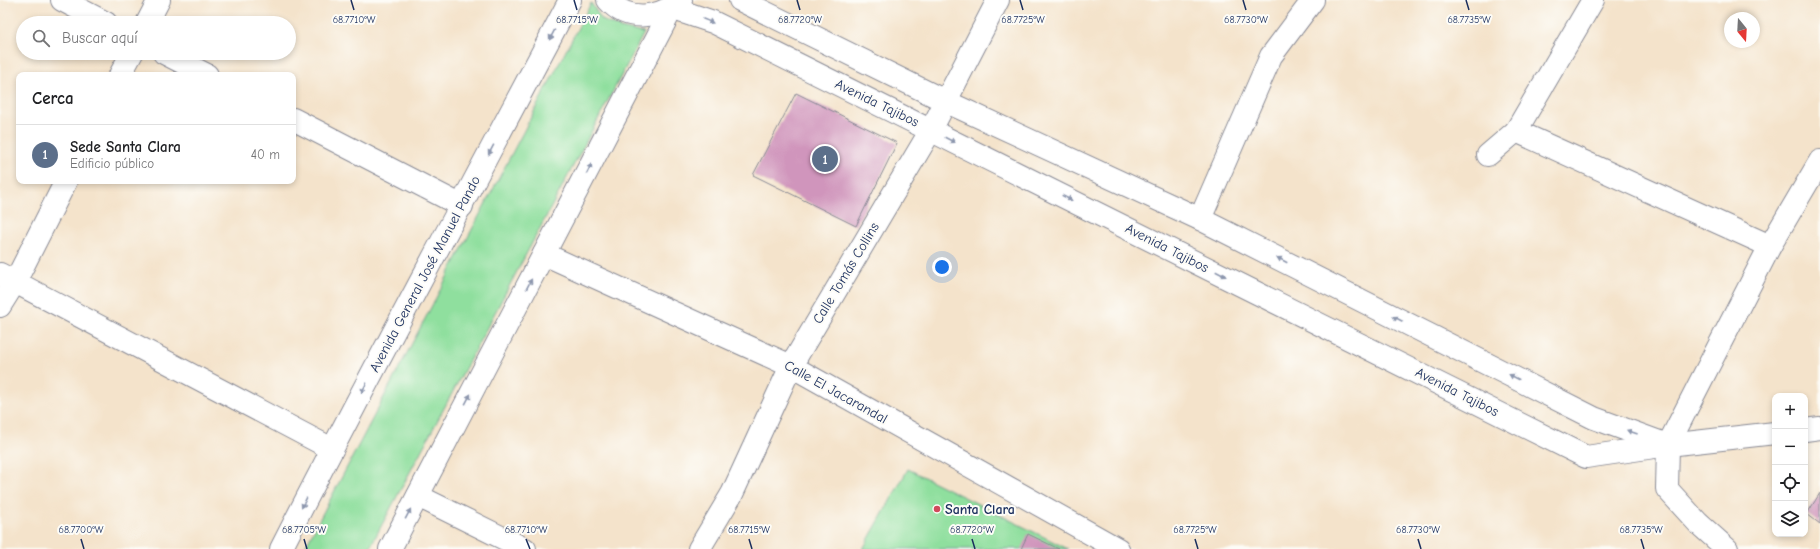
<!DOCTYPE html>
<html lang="es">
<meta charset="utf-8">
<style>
:root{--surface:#fff;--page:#f2f2f2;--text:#202124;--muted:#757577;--line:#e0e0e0;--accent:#b45309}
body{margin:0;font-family:"Comic Neue",sans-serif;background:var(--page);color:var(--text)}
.controls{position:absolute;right:12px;bottom:12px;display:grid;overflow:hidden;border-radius:8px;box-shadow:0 2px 6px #0003}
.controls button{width:36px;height:36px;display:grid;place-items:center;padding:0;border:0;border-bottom:1px solid var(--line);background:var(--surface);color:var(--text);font:20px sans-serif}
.compass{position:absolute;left:1724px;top:12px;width:36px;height:36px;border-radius:50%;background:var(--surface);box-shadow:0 2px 6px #0003;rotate:162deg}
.you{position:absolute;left:942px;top:267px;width:14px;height:14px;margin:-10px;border:3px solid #fff;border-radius:50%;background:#1a73e8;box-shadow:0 0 0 6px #1a73e833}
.badge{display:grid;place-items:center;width:26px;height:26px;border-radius:50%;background:var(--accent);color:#fff;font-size:13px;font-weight:700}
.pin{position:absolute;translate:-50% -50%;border:2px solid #fff;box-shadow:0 1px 4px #0006}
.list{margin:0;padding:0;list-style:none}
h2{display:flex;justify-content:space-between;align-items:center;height:52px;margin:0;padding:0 16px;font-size:17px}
h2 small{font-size:13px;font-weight:400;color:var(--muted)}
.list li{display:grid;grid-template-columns:26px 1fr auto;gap:12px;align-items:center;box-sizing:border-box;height:60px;padding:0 16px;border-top:1px solid var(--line)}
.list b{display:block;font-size:15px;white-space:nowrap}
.list p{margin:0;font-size:13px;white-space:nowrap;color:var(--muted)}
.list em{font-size:13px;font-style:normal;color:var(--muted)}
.icon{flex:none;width:22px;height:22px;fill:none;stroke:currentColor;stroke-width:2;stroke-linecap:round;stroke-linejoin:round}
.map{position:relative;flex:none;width:1820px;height:549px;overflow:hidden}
.search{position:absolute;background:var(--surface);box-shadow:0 2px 6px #0003;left:16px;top:16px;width:280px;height:44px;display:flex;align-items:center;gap:10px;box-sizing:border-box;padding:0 14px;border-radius:22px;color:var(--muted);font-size:15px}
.panel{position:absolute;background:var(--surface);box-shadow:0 2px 6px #0003;left:16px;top:72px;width:280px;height:112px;border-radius:8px}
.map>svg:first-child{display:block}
.green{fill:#8fdf9e;stroke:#55877e}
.building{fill:#d095bc}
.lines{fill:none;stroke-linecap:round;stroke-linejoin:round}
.street-casing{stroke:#888994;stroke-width:24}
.secondary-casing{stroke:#888994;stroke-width:24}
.primary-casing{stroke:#888994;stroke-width:24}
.street{stroke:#fff;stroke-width:22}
.secondary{stroke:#fff;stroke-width:22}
.primary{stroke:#fff;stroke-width:22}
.oneway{fill:#8d97ae}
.ticks{fill:none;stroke:#1b2f5e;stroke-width:1.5}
.poi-dot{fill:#d1495b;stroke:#fdfcf7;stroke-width:1.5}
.labels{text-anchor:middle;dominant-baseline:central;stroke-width:4;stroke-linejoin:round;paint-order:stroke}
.street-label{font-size:14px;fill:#1b2f5e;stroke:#fdfcf7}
.poi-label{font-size:14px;font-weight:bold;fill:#1b2f5e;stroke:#fdfcf7;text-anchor:start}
.ticks-label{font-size:10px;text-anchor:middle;fill:#1b2f5e;stroke:#fdfcf7;stroke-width:4;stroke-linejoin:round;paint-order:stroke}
</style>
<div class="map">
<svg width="1820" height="549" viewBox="0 0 1820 549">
<rect width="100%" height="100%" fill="#fdfcf7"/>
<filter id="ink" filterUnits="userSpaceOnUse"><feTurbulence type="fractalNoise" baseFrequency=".025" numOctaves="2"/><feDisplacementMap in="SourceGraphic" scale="8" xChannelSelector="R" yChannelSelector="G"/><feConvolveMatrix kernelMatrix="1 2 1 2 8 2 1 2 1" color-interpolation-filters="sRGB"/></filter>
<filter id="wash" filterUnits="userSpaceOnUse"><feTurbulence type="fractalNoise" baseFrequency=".012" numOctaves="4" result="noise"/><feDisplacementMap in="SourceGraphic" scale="16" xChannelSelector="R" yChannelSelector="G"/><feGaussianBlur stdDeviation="0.9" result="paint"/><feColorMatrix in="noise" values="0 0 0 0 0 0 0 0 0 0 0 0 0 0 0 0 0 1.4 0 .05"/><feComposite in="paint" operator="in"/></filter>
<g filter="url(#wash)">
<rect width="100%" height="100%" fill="#f4e3cb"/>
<!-- green -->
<g class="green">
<polygon points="591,3 602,20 620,28 644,33 369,549 304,549"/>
<polygon points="908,469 1068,549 863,549"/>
</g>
<g id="blocks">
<!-- building -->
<g class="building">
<polygon points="796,93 897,143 856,226 753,175"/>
<polygon points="1820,493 1820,524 1807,514"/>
<polygon points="1028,534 1059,549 1021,549"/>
</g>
</g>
</g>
<g filter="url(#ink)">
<use href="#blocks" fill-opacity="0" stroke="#888994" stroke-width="1"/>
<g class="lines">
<defs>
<g id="street">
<polyline points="62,0 106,23"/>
<polyline points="147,23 159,0"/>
<polyline points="164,53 207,75"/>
<polyline points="120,75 132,53"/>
<polyline points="293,119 462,206"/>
<polyline points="1516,131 1593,0"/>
<polyline points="1488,155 1516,131 1770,246"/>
<polyline points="1200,219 1271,56 1313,0"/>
<polyline points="544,254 791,366 1118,549"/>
<polyline points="0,274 332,449"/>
<polyline points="0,306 15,282 66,181"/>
<polyline points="418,496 525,549"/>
<polyline points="699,549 732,494 791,366 931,130 998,0"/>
<polyline points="1727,549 1698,523 1667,489 1668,445 1770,246 1820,161"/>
</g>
<g id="secondary">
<polyline points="740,0 947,102 1200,219 1594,418 1665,444"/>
<polyline points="671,8 713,22 1586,457 1668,445 1775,433"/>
<polyline points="1805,430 1820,428"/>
</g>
<g id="primary">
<path d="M608,0C628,23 660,18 681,0"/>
<path d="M281,549C374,365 474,183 570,0"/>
<polyline points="390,549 667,18 668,10"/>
</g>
</defs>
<!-- street casing -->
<use href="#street" class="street-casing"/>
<!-- secondary casing -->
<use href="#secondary" class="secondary-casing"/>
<!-- primary casing -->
<use href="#primary" class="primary-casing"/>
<!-- street -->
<use href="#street" class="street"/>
<!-- secondary -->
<use href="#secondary" class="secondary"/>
<!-- primary -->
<use href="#primary" class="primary"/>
</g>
<!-- one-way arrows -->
<defs><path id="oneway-solid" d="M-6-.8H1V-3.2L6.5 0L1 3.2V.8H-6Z"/></defs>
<g class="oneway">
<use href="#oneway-solid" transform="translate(708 21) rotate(22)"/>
<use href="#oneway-solid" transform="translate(552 35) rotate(118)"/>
<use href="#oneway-solid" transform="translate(950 140) rotate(27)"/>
<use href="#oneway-solid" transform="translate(491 150) rotate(118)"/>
<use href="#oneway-solid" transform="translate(589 169) rotate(-63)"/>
<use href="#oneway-solid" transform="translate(1067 198) rotate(27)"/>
<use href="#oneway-solid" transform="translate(1282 260) rotate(-153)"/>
<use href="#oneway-solid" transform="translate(1221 274) rotate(27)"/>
<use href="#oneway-solid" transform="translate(529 284) rotate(-62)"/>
<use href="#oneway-solid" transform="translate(1398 319) rotate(-153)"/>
<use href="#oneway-solid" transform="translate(1514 377) rotate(-153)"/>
<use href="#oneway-solid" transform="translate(364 388) rotate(118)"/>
<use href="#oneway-solid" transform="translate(468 399) rotate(-62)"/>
<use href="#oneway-solid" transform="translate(1632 432) rotate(-160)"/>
<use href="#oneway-solid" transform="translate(304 503) rotate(117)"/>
<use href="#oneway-solid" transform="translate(408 514) rotate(-62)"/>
</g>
</g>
<!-- ticks -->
<path class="ticks" d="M351,0L354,10M574,0L577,10M797,0L800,10M1020,0L1023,10M1243,0L1246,10M1466,0L1469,10M81,539L84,549M304,539L307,549M526,539L530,549M749,539L752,549M972,539L975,549M1195,539L1198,549M1418,539L1421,549M1641,539L1644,549"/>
<!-- markers -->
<circle class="poi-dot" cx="937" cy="509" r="4"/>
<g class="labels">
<!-- street labels -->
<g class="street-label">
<text transform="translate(877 103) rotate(26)">Avenida Tajibos</text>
<text transform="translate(1167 248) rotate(27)">Avenida Tajibos</text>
<text transform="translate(846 273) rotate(-59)">Calle Tomás Collins</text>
<text transform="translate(425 274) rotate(-62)">Avenida General José Manuel Pando</text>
<text transform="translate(836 392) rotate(29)">Calle El Jacarandal</text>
<text transform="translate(1457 392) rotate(27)">Avenida Tajibos</text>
</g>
<!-- poi labels -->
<g class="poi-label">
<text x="945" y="509">Santa Clara</text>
</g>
</g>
<g class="ticks-label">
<text x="354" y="23">68.7710°W</text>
<text x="577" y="23">68.7715°W</text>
<text x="800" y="23">68.7720°W</text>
<text x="1023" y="23">68.7725°W</text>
<text x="1246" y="23">68.7730°W</text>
<text x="1469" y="23">68.7735°W</text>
<text x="81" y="533">68.7700°W</text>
<text x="304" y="533">68.7705°W</text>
<text x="526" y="533">68.7710°W</text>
<text x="749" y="533">68.7715°W</text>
<text x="972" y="533">68.7720°W</text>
<text x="1195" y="533">68.7725°W</text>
<text x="1418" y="533">68.7730°W</text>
<text x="1641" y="533">68.7735°W</text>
</g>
</svg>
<div class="controls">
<button>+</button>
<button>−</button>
<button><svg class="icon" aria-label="locate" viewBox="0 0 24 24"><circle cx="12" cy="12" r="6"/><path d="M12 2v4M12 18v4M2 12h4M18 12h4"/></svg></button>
<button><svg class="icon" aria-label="layers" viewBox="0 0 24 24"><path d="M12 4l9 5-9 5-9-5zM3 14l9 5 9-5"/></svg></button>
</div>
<svg class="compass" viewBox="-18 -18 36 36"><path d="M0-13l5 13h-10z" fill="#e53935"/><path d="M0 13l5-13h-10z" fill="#757577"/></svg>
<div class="you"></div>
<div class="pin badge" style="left:825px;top:159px;background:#5c6f8a">1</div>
<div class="search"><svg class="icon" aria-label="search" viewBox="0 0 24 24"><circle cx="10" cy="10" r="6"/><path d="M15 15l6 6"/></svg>Buscar aquí</div>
<section class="panel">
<h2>Cerca<small></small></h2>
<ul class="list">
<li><span class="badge" style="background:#5c6f8a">1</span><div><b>Sede Santa Clara</b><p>Edificio público</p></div><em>40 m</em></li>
</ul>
</section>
</div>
